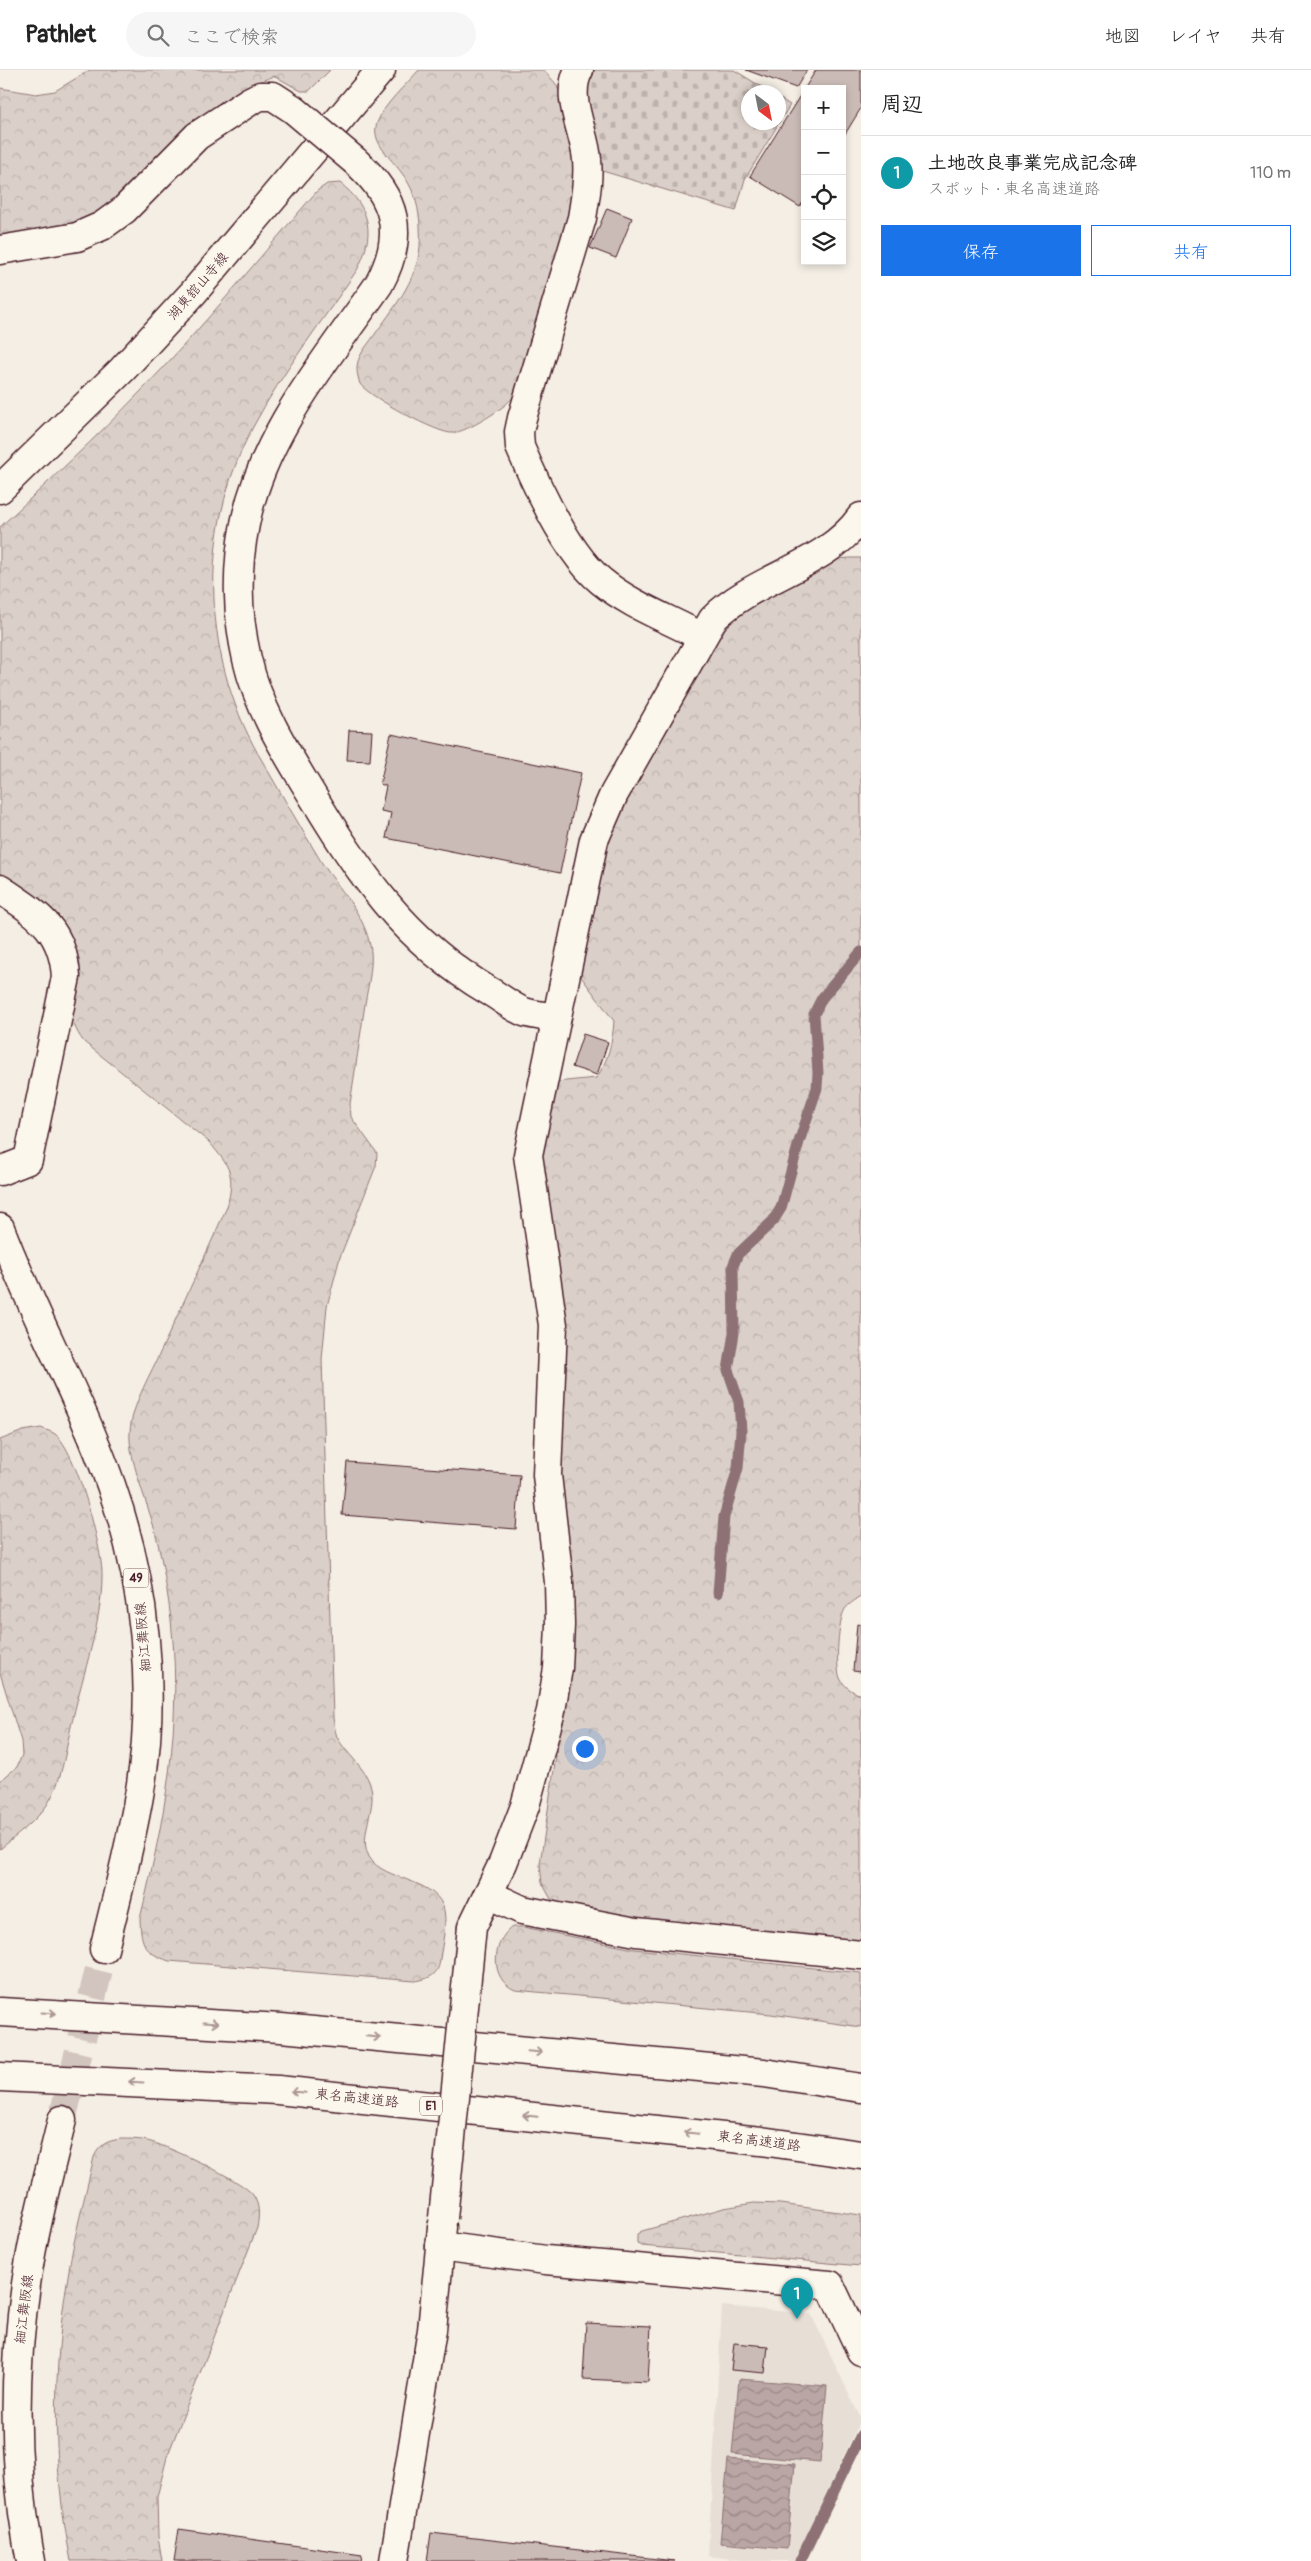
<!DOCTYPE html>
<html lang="ja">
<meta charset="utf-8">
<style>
:root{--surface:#fff;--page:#f6f6f6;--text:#222;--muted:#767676;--line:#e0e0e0;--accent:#1a73e8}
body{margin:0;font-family:Pangolin,"Klee One",sans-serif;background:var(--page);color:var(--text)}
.controls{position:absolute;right:15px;top:15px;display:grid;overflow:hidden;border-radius:0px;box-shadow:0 2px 8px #0003}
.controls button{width:45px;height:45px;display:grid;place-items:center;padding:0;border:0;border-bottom:1px solid var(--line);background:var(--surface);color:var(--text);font:25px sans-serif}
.compass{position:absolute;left:741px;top:15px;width:45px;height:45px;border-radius:50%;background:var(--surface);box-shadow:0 2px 8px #0003;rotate:148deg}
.you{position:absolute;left:584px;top:1678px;width:18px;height:18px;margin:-12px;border:4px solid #fff;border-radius:50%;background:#1a73e8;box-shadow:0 0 0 8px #1a73e833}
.badge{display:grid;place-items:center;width:32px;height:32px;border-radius:50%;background:var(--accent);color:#fff;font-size:16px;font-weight:700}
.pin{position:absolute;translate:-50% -41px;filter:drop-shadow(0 1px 2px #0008)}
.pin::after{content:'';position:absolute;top:26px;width:18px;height:15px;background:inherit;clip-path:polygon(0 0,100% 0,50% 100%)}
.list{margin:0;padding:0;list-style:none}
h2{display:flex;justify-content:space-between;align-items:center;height:65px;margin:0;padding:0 20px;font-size:21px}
h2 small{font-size:16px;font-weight:400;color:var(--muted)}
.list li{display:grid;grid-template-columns:32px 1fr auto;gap:15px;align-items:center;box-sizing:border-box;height:75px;padding:0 20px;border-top:1px solid var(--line)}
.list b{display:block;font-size:19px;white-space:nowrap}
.list p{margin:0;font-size:16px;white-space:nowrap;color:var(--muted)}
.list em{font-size:16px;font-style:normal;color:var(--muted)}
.actions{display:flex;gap:10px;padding:15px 20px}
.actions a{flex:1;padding:11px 0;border:1px solid var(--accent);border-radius:0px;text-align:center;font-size:18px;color:var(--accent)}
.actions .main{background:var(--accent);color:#fff}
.icon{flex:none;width:28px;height:28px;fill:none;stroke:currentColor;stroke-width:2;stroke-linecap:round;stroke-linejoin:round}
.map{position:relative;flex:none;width:861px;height:2491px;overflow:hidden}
header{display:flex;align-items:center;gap:30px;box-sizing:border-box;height:70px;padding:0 25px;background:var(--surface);border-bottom:1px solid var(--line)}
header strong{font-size:24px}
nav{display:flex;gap:28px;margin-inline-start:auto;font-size:18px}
.search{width:350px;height:45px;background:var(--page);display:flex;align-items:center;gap:12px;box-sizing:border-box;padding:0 18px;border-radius:28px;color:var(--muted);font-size:19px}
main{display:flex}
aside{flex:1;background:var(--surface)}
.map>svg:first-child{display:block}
.built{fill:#e7dfd6}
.forest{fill:url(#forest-crowns);stroke:#92787a}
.cemetery{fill:url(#cemetery-stones);stroke:#92787a}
.water{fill:url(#water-waves);stroke:#8d7174}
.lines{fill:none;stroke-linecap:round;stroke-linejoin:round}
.stream{stroke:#8d7174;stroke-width:11}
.building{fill:#cabbb6;stroke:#4a1f2b}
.primary-tunnel{stroke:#d2c5bf;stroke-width:28;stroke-dasharray:28 14;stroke-linecap:butt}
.street-casing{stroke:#4a1f2b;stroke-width:31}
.secondary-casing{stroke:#4a1f2b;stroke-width:31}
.primary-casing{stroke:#4a1f2b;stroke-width:31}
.highway-casing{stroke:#4a1f2b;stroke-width:31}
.street{stroke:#fbf7ec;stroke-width:28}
.secondary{stroke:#fbf7ec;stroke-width:28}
.primary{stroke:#fbf7ec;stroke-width:28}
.highway{stroke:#fbf7ec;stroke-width:28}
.street-bridge-casing{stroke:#4a1f2b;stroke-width:31;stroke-linecap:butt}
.street-bridge{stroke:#fbf7ec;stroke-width:28}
.oneway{stroke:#ab9695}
.labels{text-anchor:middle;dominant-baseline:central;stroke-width:4.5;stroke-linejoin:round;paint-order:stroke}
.shield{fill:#fbf7ec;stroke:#7f6065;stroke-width:1}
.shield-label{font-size:12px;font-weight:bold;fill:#4a1f2b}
.street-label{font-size:14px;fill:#4a1f2b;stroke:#fbf7ec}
</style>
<header>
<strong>Pathlet</strong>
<div class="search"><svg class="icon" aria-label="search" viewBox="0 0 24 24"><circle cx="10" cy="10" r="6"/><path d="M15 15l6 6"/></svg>ここで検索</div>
<nav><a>地図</a><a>レイヤ</a><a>共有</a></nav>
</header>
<main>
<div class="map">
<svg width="861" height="2491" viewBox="0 0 861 2491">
<defs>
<pattern id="forest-crowns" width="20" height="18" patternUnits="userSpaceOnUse" patternTransform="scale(1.25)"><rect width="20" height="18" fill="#dbd0c9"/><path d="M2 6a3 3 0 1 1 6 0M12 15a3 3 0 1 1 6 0" fill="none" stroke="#bdb2ad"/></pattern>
<pattern id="cemetery-stones" width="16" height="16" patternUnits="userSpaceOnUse" patternTransform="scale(1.25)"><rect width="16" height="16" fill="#dbd0c9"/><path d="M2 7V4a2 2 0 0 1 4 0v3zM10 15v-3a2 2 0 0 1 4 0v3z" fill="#bdb2ad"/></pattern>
<pattern id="water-waves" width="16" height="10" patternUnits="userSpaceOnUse" patternTransform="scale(1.25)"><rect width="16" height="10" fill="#baa7a5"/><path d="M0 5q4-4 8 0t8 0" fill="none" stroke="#998787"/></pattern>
</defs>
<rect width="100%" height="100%" fill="#f4eee4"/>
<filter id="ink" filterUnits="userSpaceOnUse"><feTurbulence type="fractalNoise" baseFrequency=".02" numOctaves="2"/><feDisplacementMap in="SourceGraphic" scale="10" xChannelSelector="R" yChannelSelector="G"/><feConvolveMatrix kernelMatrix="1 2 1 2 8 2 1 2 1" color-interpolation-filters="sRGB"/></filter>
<g filter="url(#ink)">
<!-- built -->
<polygon class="built" points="722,2236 811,2244 861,2349 794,2491 748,2491 708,2486"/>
<!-- forest -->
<g class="forest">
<path d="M90,0H330L309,21H301L275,6C217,23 166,89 120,127C112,133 104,141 96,146C68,162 31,164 0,169V18L36,24L55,21Z"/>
<path d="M419,0H544L556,14L563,30L576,91L571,146L520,313C518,318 516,323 513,327C504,339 468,361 453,363C439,365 368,326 360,314C359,311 357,303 357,300C356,287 367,276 373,267C392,240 417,211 420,177C421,160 420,141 414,125C411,117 406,108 401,102C392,89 370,72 377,53C384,34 405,16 419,0Z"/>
<path d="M340,113C372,138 375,166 357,200C322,252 282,302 253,357C196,463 202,592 264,694C283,727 302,760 322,793C338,817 362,842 369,871C375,890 368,915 365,934C360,968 355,1001 350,1034L351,1047L377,1083L376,1096L340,1187L327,1236L322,1289L333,1648C334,1654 335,1661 337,1667C346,1684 364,1696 370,1714C378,1736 360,1761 367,1782C376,1811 431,1806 443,1836C448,1851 442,1874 440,1889C439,1905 429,1909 415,1911L169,1891C144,1882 141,1875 140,1849C169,1730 187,1632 165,1509C162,1491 158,1471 153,1454C146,1429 128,1387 130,1362C131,1338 149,1307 159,1285C182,1236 205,1186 227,1137C235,1104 231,1098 209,1072L84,972C66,948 72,935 77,908L0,806V457C48,412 96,368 142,320C203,257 259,188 317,121L327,114Z"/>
<path d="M850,488H861V1527C856,1529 849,1534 845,1539C838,1550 835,1596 840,1608C844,1617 853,1622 861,1625V1874L638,1851L567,1837L551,1829L542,1813L540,1794L569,1599L540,1085L556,1012L596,1008C608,993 613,969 614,951L579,904V887L613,750L714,568L731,547L836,489Z"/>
<path d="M41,1358C45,1360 51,1361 55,1364C76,1379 103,1480 102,1506C102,1552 83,1603 73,1648C66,1675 63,1711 47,1735C35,1752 16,1766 0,1779V1711L17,1697L22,1685L21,1671L0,1603V1370L23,1361Z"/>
<path d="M512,1857H523L634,1879L861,1903V1957L771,1944L515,1920C489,1909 492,1872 512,1857Z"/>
<path d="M121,2069C131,2069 141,2069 151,2072C170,2077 242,2110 253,2125C260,2135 259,2146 257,2158L167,2387L157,2427L158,2466L162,2491H71C52,2398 52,2300 68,2206C74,2166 85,2127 94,2087C100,2074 107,2071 121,2069Z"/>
<polygon points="754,2133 780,2134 861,2145 861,2196 642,2176 637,2174 637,2164 642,2161 724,2138"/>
</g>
<!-- cemetery -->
<polygon class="cemetery" points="594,0 734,0 770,22 748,22 748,52 778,52 779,28 790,35 745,109 736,141 599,100 585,22 589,6"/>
<!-- water -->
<g class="water">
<polygon points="739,2309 827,2316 820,2392 732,2384"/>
<polygon points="728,2389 795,2394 787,2479 720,2473"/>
</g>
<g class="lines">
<!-- stream -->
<g class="stream">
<polyline points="718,1523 724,1447 738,1398 741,1361 739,1332 728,1300 734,1263 733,1196 738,1184 773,1151 781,1138 799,1072 817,1018 818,1003 814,944 822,928 861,882"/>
<polyline points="800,2491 861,2365"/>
</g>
</g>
<!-- building -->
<g class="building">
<polygon points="746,0 807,0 796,18"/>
<polygon points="816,0 861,0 861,38 842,69 842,19 805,19 805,129 800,137 750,106"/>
<polygon points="607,138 632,148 616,188 590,178"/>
<polygon points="349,660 372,661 370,691 347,690"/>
<polygon points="391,664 581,703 560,803 386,768 391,743 381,741 386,716 380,714"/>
<polygon points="583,964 608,972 597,1005 572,997"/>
<polygon points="347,1392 520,1405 516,1459 342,1445"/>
<polygon points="857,1554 861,1555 861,1602 853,1601"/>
<polygon points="586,2253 651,2256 648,2312 583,2309"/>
<polygon points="734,2273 768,2276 765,2303 731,2300"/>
<polygon points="179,2459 362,2485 361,2491 174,2491"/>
<polygon points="431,2463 675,2491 427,2491"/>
</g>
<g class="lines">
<!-- primary-tunnel -->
<polyline class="primary-tunnel" points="62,2050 104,1879"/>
<defs>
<g id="street">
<path d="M579,0C564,27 585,61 587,90C589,110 585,129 582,148L522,348L519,362L520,377C537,417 568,484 601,511C630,535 669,549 702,567"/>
<path d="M355,91C396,127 406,164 379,214C328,288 263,363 245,454C236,498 237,546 247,589C258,637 284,679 309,720C359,803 403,870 489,921C500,927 512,937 524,942C533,945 545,946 555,948"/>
<polyline points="0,180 77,167 102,156 124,140 197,66 250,31 260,26 273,26 293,39"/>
<path d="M0,819C37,844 63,858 66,907L28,1090L0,1101"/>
<polyline points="488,1824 522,1840 636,1862 861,1885"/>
<path d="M472,1857L503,1793L525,1736L551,1641L558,1598L560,1555L559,1512L547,1405L553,1255L528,1085L594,770L614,724L713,549C755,506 826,497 861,447"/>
<polyline points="440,2176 546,2190 830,2215 861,2281"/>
<polyline points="394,2491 432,2260 442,2157"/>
</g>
<polyline id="secondary" points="0,419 122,300 193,223 381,0"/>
<g id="primary">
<path d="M0,1158C33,1245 80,1327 111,1415C145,1511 157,1619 140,1720C131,1774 117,1826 104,1879"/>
<path d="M31,2491C12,2396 13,2296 28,2201C36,2150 50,2100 62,2050"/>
</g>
<g id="highway">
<polyline points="0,1942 281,1958 764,2003 861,2018"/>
<polyline points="0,2007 278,2020 761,2071 861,2085"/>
</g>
</defs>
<!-- street casing -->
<use href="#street" class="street-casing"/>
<!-- secondary casing -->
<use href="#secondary" class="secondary-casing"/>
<!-- primary casing -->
<use href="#primary" class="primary-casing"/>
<!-- highway casing -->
<use href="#highway" class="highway-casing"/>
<!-- street -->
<use href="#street" class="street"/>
<!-- secondary -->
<use href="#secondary" class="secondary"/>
<!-- primary -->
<use href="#primary" class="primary"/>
<!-- highway -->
<use href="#highway" class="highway"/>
<defs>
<g id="street-bridge">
<polyline points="293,39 355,91"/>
<polyline points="443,2148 472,1857"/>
</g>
</defs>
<!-- street-bridge casing -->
<use href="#street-bridge" class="street-bridge-casing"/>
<!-- street-bridge -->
<use href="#street-bridge" class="street-bridge"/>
</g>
<!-- one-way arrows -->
<defs><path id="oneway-shaft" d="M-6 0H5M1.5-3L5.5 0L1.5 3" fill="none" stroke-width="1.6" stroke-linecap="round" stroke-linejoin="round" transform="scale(1.25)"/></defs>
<g class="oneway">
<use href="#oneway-shaft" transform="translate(49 1943) rotate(4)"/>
<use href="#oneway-shaft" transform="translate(211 1953) rotate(4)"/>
<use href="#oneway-shaft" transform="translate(373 1967) rotate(5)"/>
<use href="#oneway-shaft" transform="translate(535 1982) rotate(5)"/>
<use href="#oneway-shaft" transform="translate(136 2012) rotate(-177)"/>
<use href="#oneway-shaft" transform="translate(298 2022) rotate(-174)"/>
<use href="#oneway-shaft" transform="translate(530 2046) rotate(-174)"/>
<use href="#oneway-shaft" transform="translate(691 2063) rotate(-174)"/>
</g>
</g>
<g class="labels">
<!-- shield labels -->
<g class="shield">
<rect x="123.5" y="1498.5" width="25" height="19" rx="4"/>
<rect x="420" y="2026.5" width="22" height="19" rx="4"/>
</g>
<g class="shield-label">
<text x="136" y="1508">49</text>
<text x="431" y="2036">E1</text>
</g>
<!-- street labels -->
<g class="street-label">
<text transform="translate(198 216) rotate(-49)">湖東舘山寺線</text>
<text transform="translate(143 1567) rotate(-95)">細江舞阪線</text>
<text transform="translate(357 2028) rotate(6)">東名高速道路</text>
<text transform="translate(759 2071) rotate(7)">東名高速道路</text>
<text transform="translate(24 2239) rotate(-83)">細江舞阪線</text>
</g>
</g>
</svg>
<div class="controls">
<button>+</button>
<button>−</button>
<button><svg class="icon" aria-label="locate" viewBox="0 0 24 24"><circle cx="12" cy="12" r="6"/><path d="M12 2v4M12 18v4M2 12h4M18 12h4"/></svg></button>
<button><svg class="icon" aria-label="layers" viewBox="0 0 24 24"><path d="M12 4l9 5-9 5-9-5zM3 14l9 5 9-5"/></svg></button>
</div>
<svg class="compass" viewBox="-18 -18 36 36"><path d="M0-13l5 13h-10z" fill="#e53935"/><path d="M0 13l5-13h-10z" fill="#767676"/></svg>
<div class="you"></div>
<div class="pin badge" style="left:797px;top:2249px;background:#0f9aa8">1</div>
</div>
<aside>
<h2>周辺<small></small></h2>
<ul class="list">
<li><span class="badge" style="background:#0f9aa8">1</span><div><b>土地改良事業完成記念碑</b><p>スポット · 東名高速道路</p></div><em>110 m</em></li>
</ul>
<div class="actions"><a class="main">保存</a><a>共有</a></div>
</aside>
</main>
